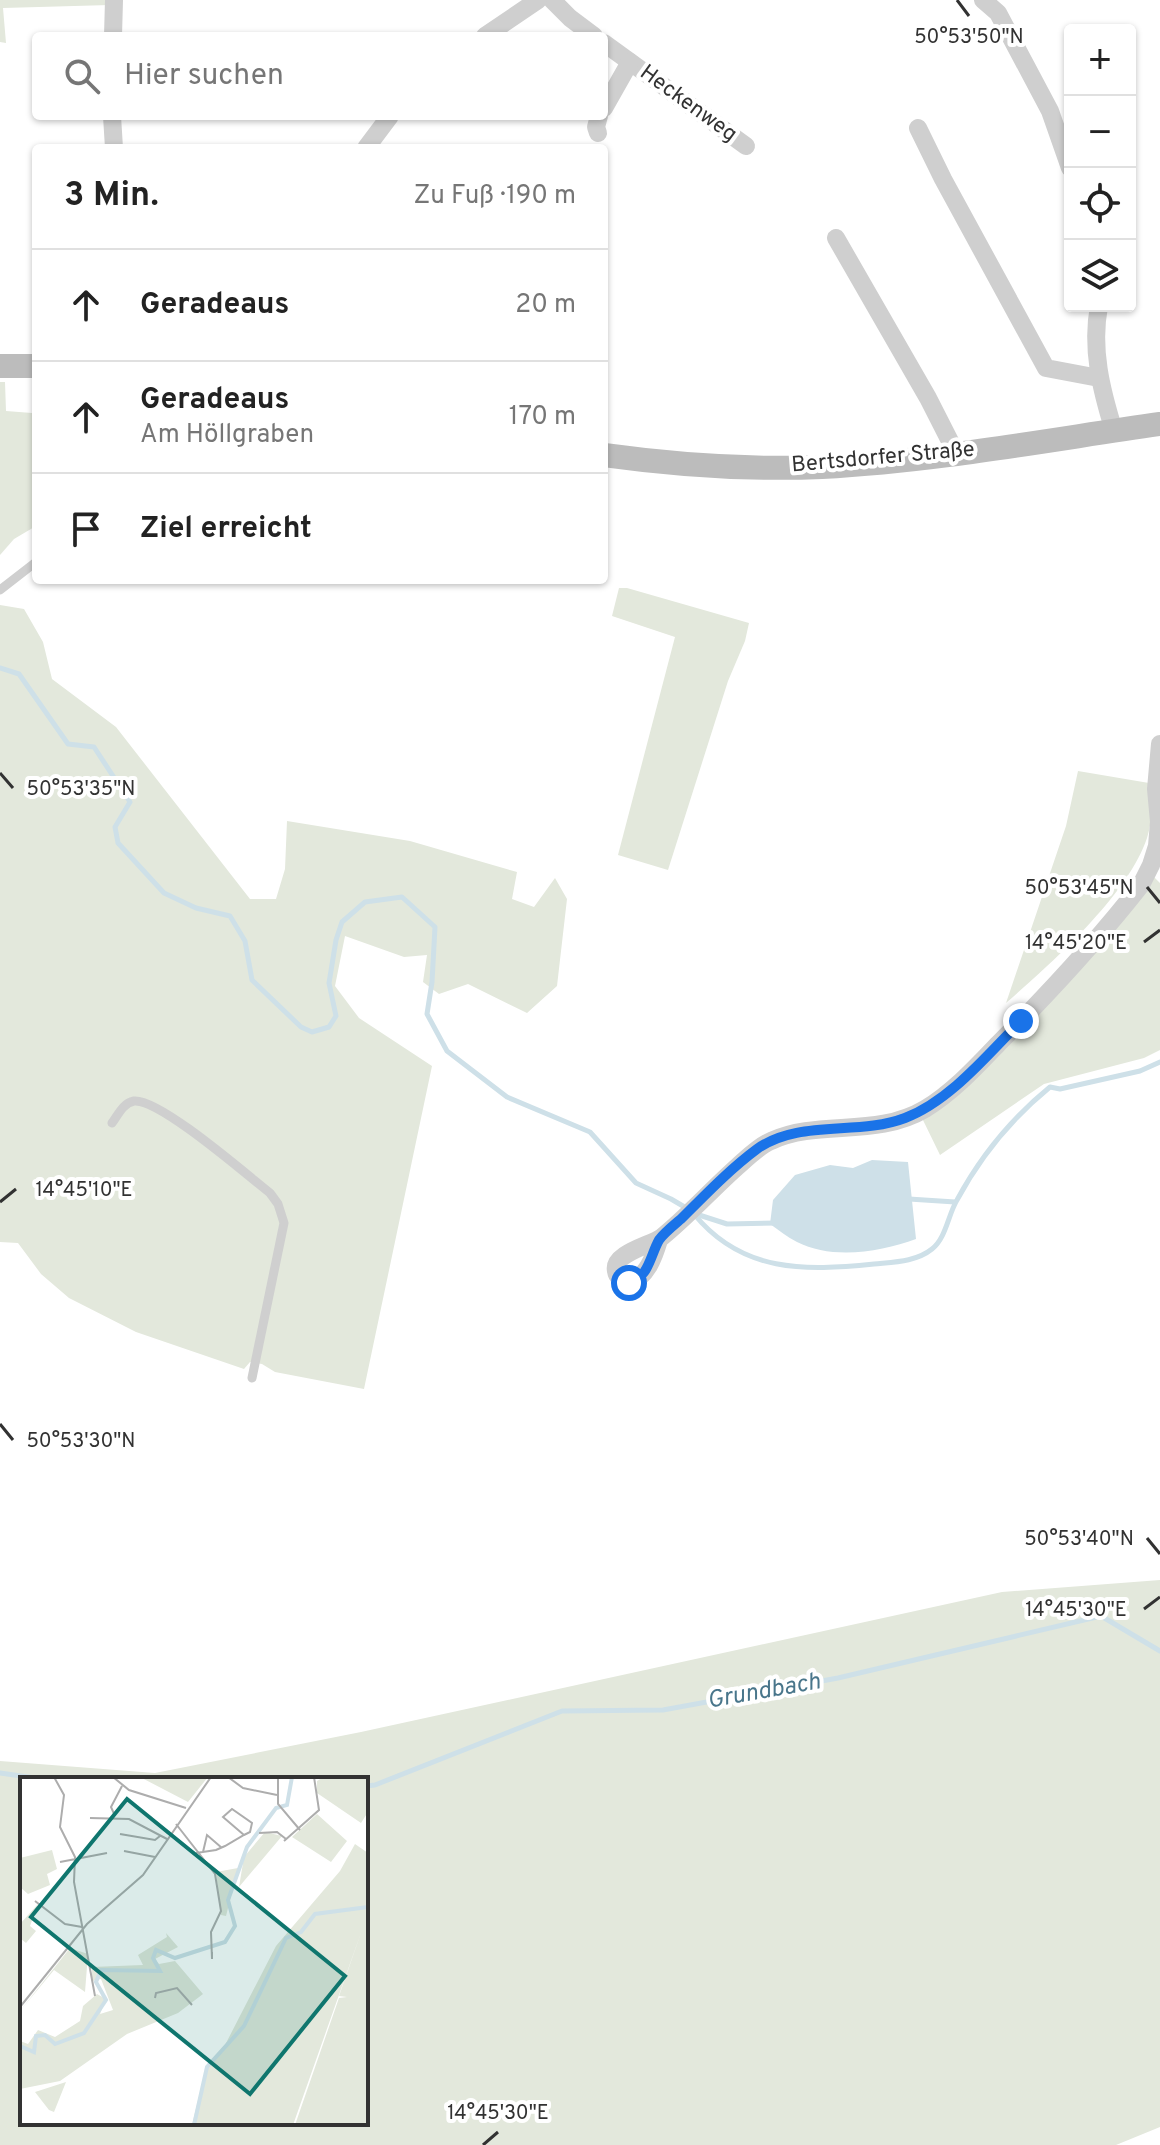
<!DOCTYPE html>
<html lang="de">
<meta charset="utf-8">
<style>
:root{--surface:#fff;--page:#f2f2f2;--text:#222;--muted:#767676;--line:#e0e0e0}
body{margin:0;font-family:Overpass,sans-serif;background:var(--page);color:var(--text)}
.controls{position:absolute;right:24px;top:24px;display:grid;overflow:hidden;border-radius:8px;box-shadow:0 2px 6px #0004}
.controls button{width:72px;height:72px;display:grid;place-items:center;padding:0;border:0;border-bottom:2px solid var(--line);background:var(--surface);color:var(--text);font:40px sans-serif}
.stop{position:absolute;width:24px;height:24px;margin:-18px;border:6px solid #1a73e8;border-radius:50%;background:#fff}
.stop.end{background:#1a73e8;border-color:#fff;box-shadow:0 2px 8px #0008}
.list{margin:0;padding:0;list-style:none}
h2{display:flex;justify-content:space-between;align-items:center;height:104px;margin:0;padding:0 32px;font-size:34px}
h2 small{font-size:26px;font-weight:400;color:var(--muted)}
.list li{display:grid;grid-template-columns:52px 1fr auto;gap:24px;align-items:center;box-sizing:border-box;height:112px;padding:0 32px;border-top:2px solid var(--line)}
.list b{display:block;font-size:30px;white-space:nowrap}
.list p{margin:0;font-size:26px;white-space:nowrap;color:var(--muted)}
.list em{font-size:26px;font-style:normal;color:var(--muted)}
.icon{flex:none;width:44px;height:44px;fill:none;stroke:currentColor;stroke-width:2;stroke-linecap:round;stroke-linejoin:round}
.map{position:relative;flex:none;width:1160px;height:2145px;overflow:hidden}
.search{position:absolute;background:var(--surface);box-shadow:0 2px 6px #0004;left:32px;top:32px;width:576px;height:88px;display:flex;align-items:center;gap:20px;box-sizing:border-box;padding:0 28px;border-radius:8px;color:var(--muted);font-size:30px}
.panel{position:absolute;background:var(--surface);box-shadow:0 2px 6px #0004;left:32px;top:144px;width:576px;height:440px;border-radius:8px}
.map>svg:first-child{display:block}
.green{fill:#e3e8dc;fill-rule:evenodd}
.water{fill:#cee0e8}
.lines{fill:none;stroke-linecap:round;stroke-linejoin:round}
.stream{stroke:#cee0e8;stroke-width:5}
.lane{stroke:#cfcfcf;stroke-width:9}
.street{stroke:#cfcfcf;stroke-width:18}
.secondary{stroke:#bcbcbc;stroke-width:24}
.route{stroke:#1a73e8;stroke-width:10}
.ticks{fill:none;stroke:#323232;stroke-width:3}
.labels{text-anchor:middle;dominant-baseline:central;stroke-width:8;stroke-linejoin:round;paint-order:stroke}
.street-label{font-size:22px;fill:#323232;stroke:#fff}
.water-label{font-size:24px;font-style:italic;fill:#49768b;stroke:#fff}
.inset-river{fill:none;stroke:#cee0e8;stroke-width:4}
.inset-road{fill:none;stroke:#adadad;stroke-width:2}
.view{fill:#0f766e;fill-opacity:0.15;stroke:#0f766e;stroke-width:4}
.inset-edge{fill:none;stroke:#323232;stroke-width:4}
.ticks-label{font-size:20px;text-anchor:middle;fill:#323232;stroke:#fff;stroke-width:8;stroke-linejoin:round;paint-order:stroke}
</style>
<div class="map">
<svg width="1160" height="2145" viewBox="0 0 1160 2145">
<rect width="100%" height="100%" fill="#fff"/>
<!-- green -->
<g class="green">
<polygon points="0,0 109,0 110,5 3,8 6,43 0,42"/>
<polygon points="0,382 5,382 6,411 32,413 36,431 36,526 14,539 0,555"/>
<polygon points="619,588 627,588 749,623 745,641 728,681 668,870 618,855 675,637 612,616"/>
<polygon points="0,605 24,609 43,642 52,679 116,727 250,899 276,899 285,869 287,821 410,841 517,872 512,899 534,907 555,878 567,899 557,986 527,1013 468,984 439,994 423,982 427,955 404,957 345,936 335,986 359,1018 432,1066 364,1389 275,1372 262,1364 250,1362 244,1369 136,1332 69,1298 41,1274 18,1243 0,1242"/>
<path d="M1078,771L1149,783C1152,802 1153,819 1147,838C1128,895 1051,964 1006,1003L1066,826Z"/>
<polygon points="1154,877 1160,883 1160,1050 1144,1058 1044,1084 940,1155 921,1116"/>
<path d="M1160,1580V2127L1116,2145H0V1761L155,1773L361,1732L1002,1592ZM366,1779V2123H22V1779Z"/>
</g>
<!-- water -->
<path class="water" d="M872,1160L908,1162L916,1239C881,1252 832,1260 797,1242C787,1237 779,1230 770,1224L773,1200L795,1175L830,1165L853,1168Z"/>
<g class="lines">
<!-- stream -->
<g class="stream">
<polyline points="0,668 19,674 68,744 94,747 130,802 115,827 118,843 164,893 196,908 230,916 245,941 252,980 301,1027 312,1032 329,1027 336,1016 329,983 336,940 342,922 365,902 402,897 435,927 432,982 427,1014 447,1051 507,1097 590,1132 636,1183 671,1199 688,1209"/>
<polyline points="909,1199 955,1202"/>
<path d="M694,1214C742,1273 805,1271 874,1264C893,1262 916,1262 932,1249C946,1238 948,1215 957,1200C980,1157 1012,1118 1050,1087L1060,1089L1140,1071L1160,1062"/>
<polyline points="696,1214 727,1224 777,1223"/>
<polyline points="0,1773 42,1779"/>
<polyline points="366,1786 375,1785 562,1711 663,1710 838,1678 1101,1616 1160,1651"/>
</g>
<!-- lane -->
<g class="lane">
<polyline points="0,590 36,562"/>
<path d="M112,1123C118,1115 123,1103 134,1101C159,1098 247,1175 270,1193L278,1204L284,1223L252,1378"/>
</g>
<!-- street -->
<g class="street">
<polyline points="552,0 570,18 594,36"/>
<polyline points="983,0 998,13 1050,111 1070,168"/>
<polyline points="113,36 114,0"/>
<polyline points="485,36 538,0"/>
<polyline points="604,43 746,146"/>
<polyline points="604,108 630,62"/>
<polyline points="112,116 114,148"/>
<polyline points="918,128 943,179 1046,368 1099,378"/>
<polyline points="598,133 596,127 599,116"/>
<polyline points="366,148 390,116"/>
<polyline points="836,238 928,398 956,453"/>
<path d="M1099,306C1091,349 1101,389 1114,431"/>
<path d="M659,1240C654,1257 647,1277 629,1283C623,1281 617,1278 616,1271C612,1253 652,1245 662,1237C689,1215 712,1189 738,1166C748,1157 759,1146 771,1141C819,1119 876,1138 925,1109C953,1092 976,1067 998,1044C1048,994 1097,941 1141,885L1151,865L1157,846L1159,822L1156,789L1160,744"/>
</g>
<!-- secondary -->
<g class="secondary">
<polyline points="0,366 36,366"/>
<path d="M604,455C676,465 750,470 822,467C935,461 1048,440 1160,424"/>
</g>
</g>
<g class="lines">
<!-- route -->
<path class="route" d="M629,1283C649,1277 650,1256 659,1240C664,1233 674,1225 681,1219C705,1195 730,1169 757,1149C799,1119 858,1136 905,1118C950,1101 988,1054 1021,1021"/>
</g>
<!-- ticks -->
<path class="ticks" d="M957,0L969,16M0,773L13,788M1147,887L1160,903M1144,942L1160,930M0,1202L16,1189M0,1424L13,1440M1147,1538L1160,1554M1144,1609L1160,1597M483,2145L498,2132"/>
<g class="labels">
<!-- street labels -->
<g class="street-label">
<text transform="translate(688 104) rotate(36)">Heckenweg</text>
<text transform="translate(883 458) rotate(-5)">Bertsdorfer Straße</text>
</g>
<!-- water labels -->
<g class="water-label">
<text transform="translate(764 1692) rotate(-10)">Grundbach</text>
</g>
</g>
<!-- overview -->
<g transform="translate(20 1777)">
<rect width="348" height="348" fill="#fff"/>
<path d="M120,0H188L168,25ZM304,0H348V35L341,46L297,16V4ZM297,37L327,64L311,85L272,60ZM245,55L262,59L219,110L224,80ZM335,67L348,76V348H275L319,221L327,220L319,219L343,150L273,348H172L186,290L204,270L256,169L320,94ZM32,73L37,92L27,97L30,108L8,117L0,110V81ZM218,91L206,139L201,138L196,95ZM18,127L10,149L16,154L6,166L0,161V147ZM146,156L158,170L135,182L139,187L155,184L183,217L158,236L107,257L40,304L0,312V264L8,267L18,253L35,260L60,244L63,229L77,217L86,222L80,237L93,233L81,202L72,204V190L123,188L118,178L147,160ZM50,171L68,177L65,215L34,193L0,234ZM46,305L34,335L29,333L15,315Z" fill="#e3e8dc"/>
<path class="inset-river" d="M0,269L14,275L16,259L25,258L35,267L64,256L86,223L76,205L81,193L140,194L133,181L136,173L155,181L205,165L215,149L208,123L227,70L256,31L267,28L272,0M174,348L187,290L224,249L266,161L281,155L295,137L348,130"/>
<path class="inset-road" d="M34,0L44,18L40,50L55,80L54,105L75,219M93,0L109,13L166,31M208,0L223,11L257,18M258,0V27L280,53M95,39L91,30L102,9M70,41L109,42L147,62M156,47L195,97L201,134L191,155L192,182V175M239,56L257,55L266,62M100,57L135,63L140,59M264,64L299,33L294,0M104,74L135,80M183,75L187,58L202,71M176,76L196,73L205,69L224,58L230,55L232,46L212,32L203,40L224,58M40,85L87,76M15,124L45,147L62,150M135,221L136,216L157,211L172,228M0,230L67,147L123,98L191,0"/>
<path class="view" d="M107,22L325,199L230,317L11,140Z"/>
<rect width="348" height="348" class="inset-edge"/>
</g>
<g class="ticks-label">
<text x="969" y="43">50°53'50"N</text>
<text x="81" y="795">50°53'35"N</text>
<text x="1079" y="894">50°53'45"N</text>
<text x="1076" y="949">14°45'20"E</text>
<text x="84" y="1196">14°45'10"E</text>
<text x="81" y="1447">50°53'30"N</text>
<text x="1079" y="1545">50°53'40"N</text>
<text x="1076" y="1616">14°45'30"E</text>
<text x="498" y="2119">14°45'30"E</text>
</g>
</svg>
<div class="controls">
<button>+</button>
<button>−</button>
<button><svg class="icon" aria-label="locate" viewBox="0 0 24 24"><circle cx="12" cy="12" r="6"/><path d="M12 2v4M12 18v4M2 12h4M18 12h4"/></svg></button>
<button><svg class="icon" aria-label="layers" viewBox="0 0 24 24"><path d="M12 4l9 5-9 5-9-5zM3 14l9 5 9-5"/></svg></button>
</div>
<div class="stop" style="left:629px;top:1283px"></div>
<div class="stop end" style="left:1021px;top:1021px"></div>
<div class="search"><svg class="icon" aria-label="search" viewBox="0 0 24 24"><circle cx="10" cy="10" r="6"/><path d="M15 15l6 6"/></svg>Hier suchen</div>
<section class="panel">
<h2>3 Min.<small>Zu Fuß · 190 m</small></h2>
<ul class="list">
<li><svg class="icon" aria-label="ahead" viewBox="0 0 24 24"><path d="M12 20V5M6 11l6-6 6 6"/></svg><div><b>Geradeaus</b></div><em>20 m</em></li>
<li><svg class="icon" aria-label="ahead" viewBox="0 0 24 24"><path d="M12 20V5M6 11l6-6 6 6"/></svg><div><b>Geradeaus</b><p>Am Höllgraben</p></div><em>170 m</em></li>
<li><svg class="icon" aria-label="arrive" viewBox="0 0 24 24"><path d="M6 21V4h12l-3 4 3 4H6"/></svg><div><b>Ziel erreicht</b></div></li>
</ul>
</section>
</div>
